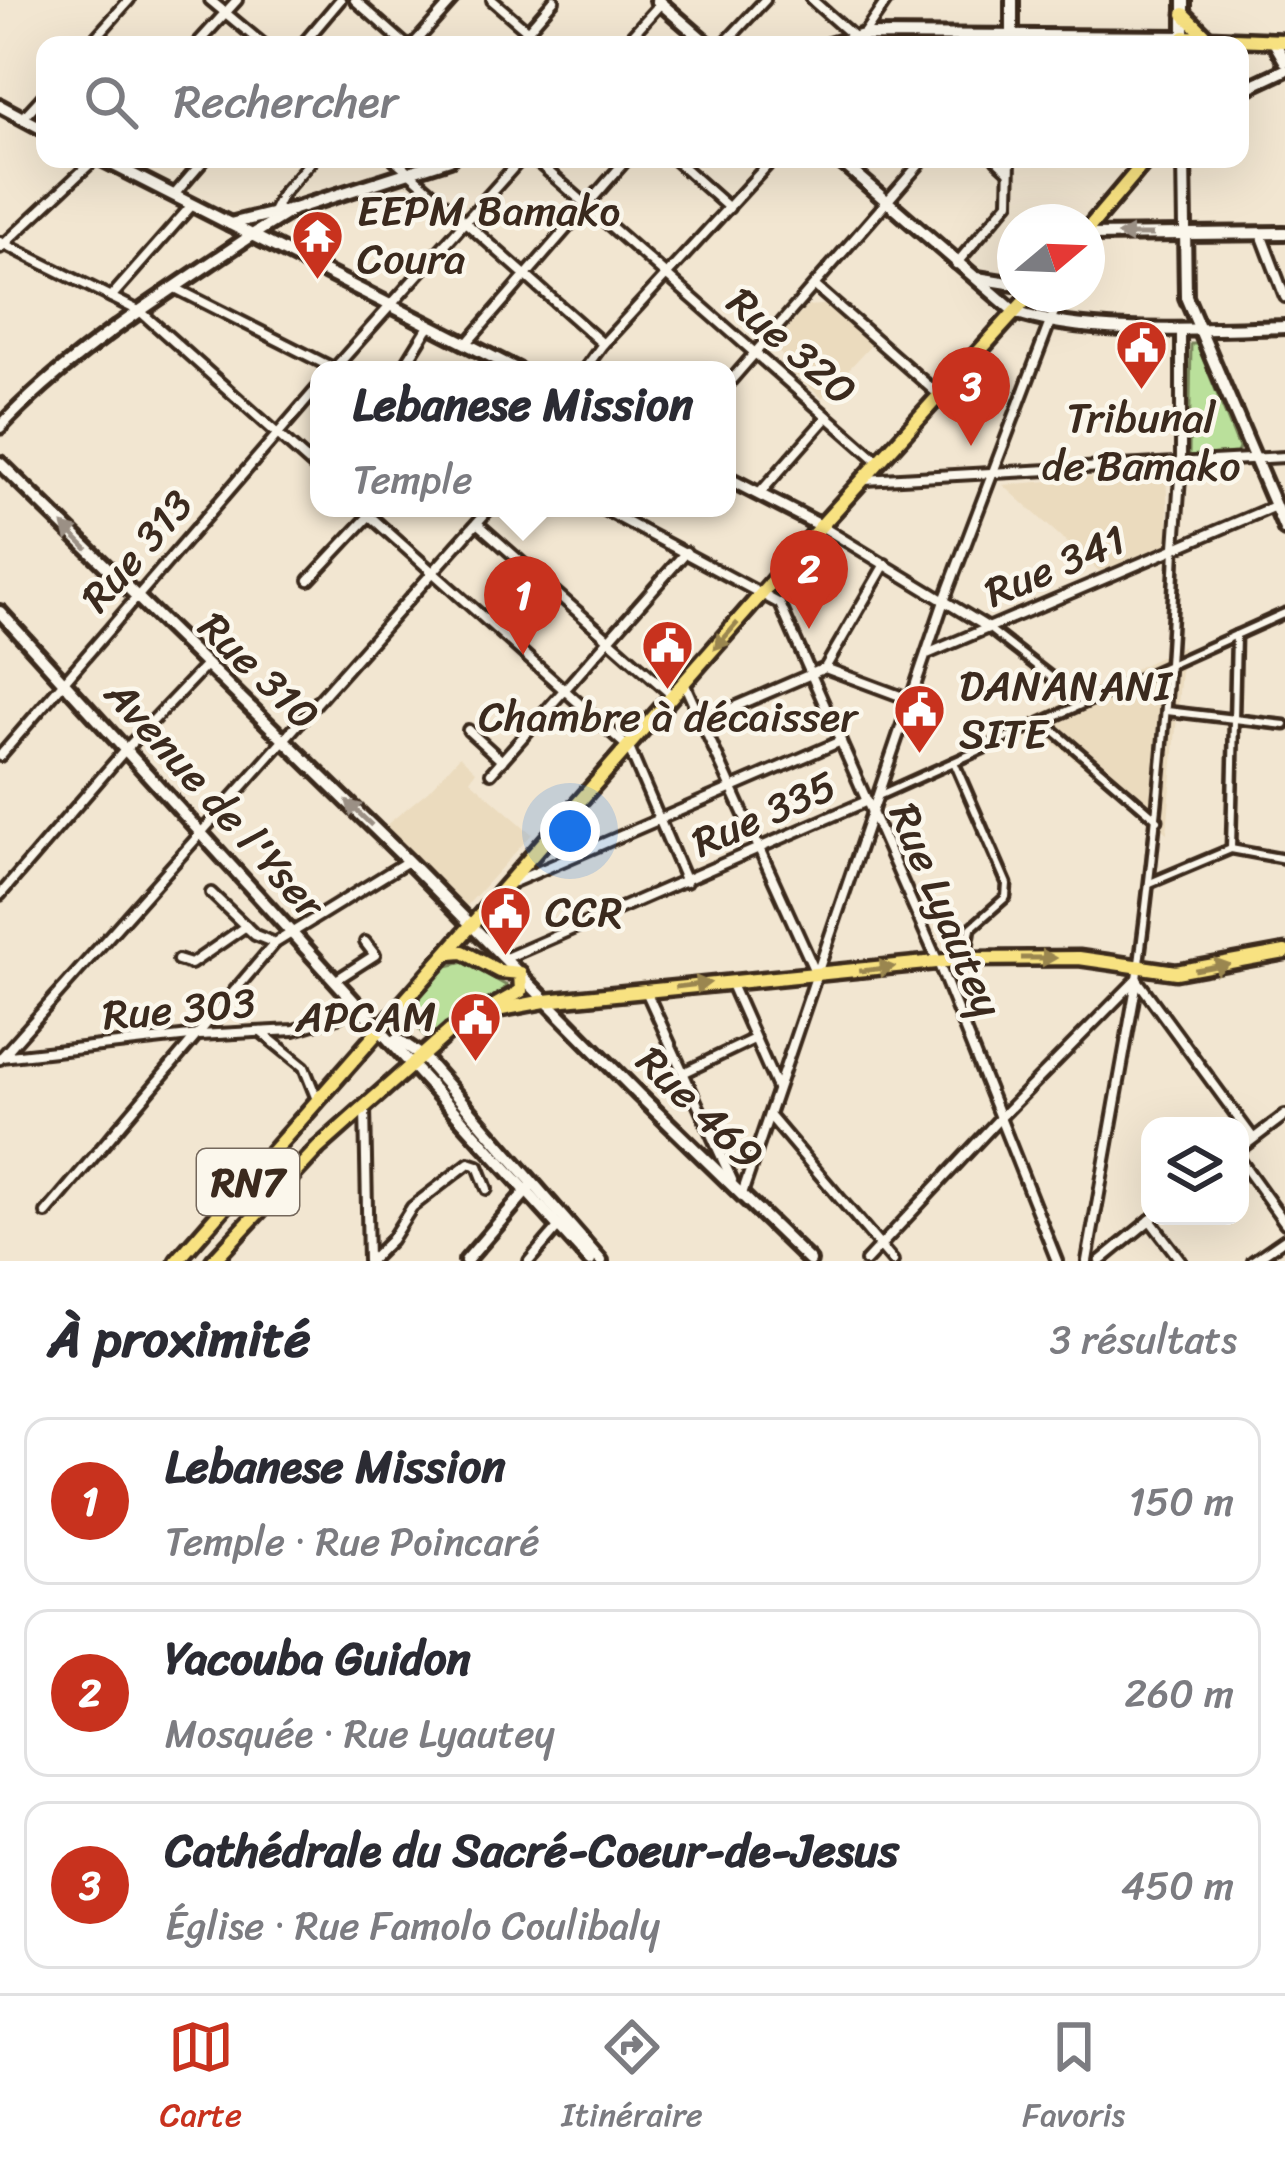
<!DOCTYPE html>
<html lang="fr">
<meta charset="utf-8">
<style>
:root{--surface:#fff;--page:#f7f7f7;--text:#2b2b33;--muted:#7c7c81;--line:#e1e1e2;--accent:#c8321e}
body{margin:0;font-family:Sriracha,sans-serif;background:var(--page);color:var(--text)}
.controls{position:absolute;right:36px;bottom:36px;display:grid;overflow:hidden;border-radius:24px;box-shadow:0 12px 48px #0002}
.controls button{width:108px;height:108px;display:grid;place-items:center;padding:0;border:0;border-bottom:3px solid var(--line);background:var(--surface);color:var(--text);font:60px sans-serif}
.compass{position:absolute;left:997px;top:204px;width:108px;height:108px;border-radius:50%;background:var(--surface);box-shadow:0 12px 48px #0002;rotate:71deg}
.you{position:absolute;left:570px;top:831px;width:42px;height:42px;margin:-30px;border:9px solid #fff;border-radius:50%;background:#1a73e8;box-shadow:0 0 0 18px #1a73e833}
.badge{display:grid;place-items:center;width:78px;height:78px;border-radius:50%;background:var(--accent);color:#fff;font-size:39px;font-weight:700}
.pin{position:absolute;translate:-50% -99px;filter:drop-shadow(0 3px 6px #0008)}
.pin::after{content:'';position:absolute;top:63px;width:42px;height:36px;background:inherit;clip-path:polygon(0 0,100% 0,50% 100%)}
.popup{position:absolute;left:310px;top:361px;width:426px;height:156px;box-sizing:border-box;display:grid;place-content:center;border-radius:24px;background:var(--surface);filter:drop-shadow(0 3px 9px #0005);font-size:39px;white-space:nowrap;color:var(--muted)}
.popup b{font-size:45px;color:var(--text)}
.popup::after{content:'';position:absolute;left:50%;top:100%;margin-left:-24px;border:24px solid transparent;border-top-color:var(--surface)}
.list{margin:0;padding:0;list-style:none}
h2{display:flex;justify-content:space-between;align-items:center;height:156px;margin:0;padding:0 48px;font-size:51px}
h2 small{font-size:39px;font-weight:400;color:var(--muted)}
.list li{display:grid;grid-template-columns:78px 1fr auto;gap:36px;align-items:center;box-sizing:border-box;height:168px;margin:0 24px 24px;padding:0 24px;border:3px solid var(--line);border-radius:24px}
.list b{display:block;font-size:45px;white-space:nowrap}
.list p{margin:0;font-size:39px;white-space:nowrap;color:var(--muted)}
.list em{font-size:39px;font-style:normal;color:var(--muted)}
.icon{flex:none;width:66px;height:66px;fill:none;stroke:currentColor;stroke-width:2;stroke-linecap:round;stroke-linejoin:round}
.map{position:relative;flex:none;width:1285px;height:1261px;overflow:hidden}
.search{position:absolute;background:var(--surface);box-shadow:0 12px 48px #0002;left:36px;right:36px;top:36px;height:132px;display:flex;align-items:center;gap:30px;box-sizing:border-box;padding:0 42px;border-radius:24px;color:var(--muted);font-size:45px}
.sheet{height:732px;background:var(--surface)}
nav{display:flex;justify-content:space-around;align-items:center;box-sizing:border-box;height:168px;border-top:3px solid var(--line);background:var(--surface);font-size:33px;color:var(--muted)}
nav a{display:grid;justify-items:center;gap:6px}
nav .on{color:var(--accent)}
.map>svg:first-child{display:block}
.built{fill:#ebdbbe}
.green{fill:#bae09b;stroke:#7a855c;stroke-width:3}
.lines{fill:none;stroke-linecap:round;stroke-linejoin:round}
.pedestrian-casing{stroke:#3b2a1e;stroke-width:15}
.minor-casing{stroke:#3b2a1e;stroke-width:16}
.tertiary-casing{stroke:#3b2a1e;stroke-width:20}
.secondary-casing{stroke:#3b2a1e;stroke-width:20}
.primary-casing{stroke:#3b2a1e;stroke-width:21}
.pedestrian{stroke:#fbf7ec;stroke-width:6}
.minor{stroke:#fbf7ec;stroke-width:8}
.tertiary{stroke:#fbf7ec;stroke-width:10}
.secondary{stroke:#fbf7ec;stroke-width:10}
.primary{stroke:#f8e281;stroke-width:12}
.oneway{fill:#9b9085}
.oneway2{fill:#9a8650}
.labels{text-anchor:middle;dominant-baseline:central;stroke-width:9;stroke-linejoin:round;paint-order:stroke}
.shield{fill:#fbf7ec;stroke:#75685c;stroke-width:3}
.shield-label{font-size:39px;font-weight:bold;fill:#3b2a1e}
.poi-label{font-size:42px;fill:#3b2a1e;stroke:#fbf7ec;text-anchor:start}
.street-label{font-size:42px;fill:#3b2a1e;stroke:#fbf7ec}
</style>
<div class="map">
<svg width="1285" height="1261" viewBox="0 0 1285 1261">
<rect width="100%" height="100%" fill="#f2e6d1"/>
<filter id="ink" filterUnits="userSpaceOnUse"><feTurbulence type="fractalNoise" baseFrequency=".00833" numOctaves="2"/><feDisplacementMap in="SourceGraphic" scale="24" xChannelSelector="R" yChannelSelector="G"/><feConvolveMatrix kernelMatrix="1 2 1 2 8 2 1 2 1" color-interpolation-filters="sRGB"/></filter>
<g filter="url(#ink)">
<!-- built -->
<g class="built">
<polygon points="834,304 874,342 822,398 782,363 784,358 772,345 807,306"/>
<polygon points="1166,471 1169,543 1100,572 1003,485"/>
<polygon points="1183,646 1167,833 1026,721"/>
<polygon points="460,756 476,771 470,780 532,834 462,911 379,831 429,790"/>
</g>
<!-- green -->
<g class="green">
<polygon points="1191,344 1197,344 1239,448 1237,453 1189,456"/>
<polygon points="465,962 507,986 502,990 503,998 464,1013 429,1041 414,1024 407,1029 398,1022 447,966"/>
</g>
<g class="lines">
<defs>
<g id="pedestrian">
<polyline points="988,628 1084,703"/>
<polyline points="1167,711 1285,725"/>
<polyline points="1044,722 1158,820"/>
<polyline points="954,762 1007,884 1006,897 971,928 966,959"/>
<polyline points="878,796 1285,613"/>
<polyline points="1231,849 1236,635"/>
<polyline points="1150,883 1231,849 1285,859"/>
<path d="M1137,979C1156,835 1170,692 1175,547"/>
</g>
<g id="minor">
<polyline points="210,0 264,45"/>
<polyline points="355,0 406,45"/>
<polyline points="492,0 544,45"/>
<polyline points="812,0 854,37"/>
<polyline points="89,45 129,0"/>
<polyline points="196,45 237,0"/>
<polyline points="302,45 340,0"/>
<polyline points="413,45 453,0"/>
<polyline points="515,45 554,0"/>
<polyline points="623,45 662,2"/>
<polyline points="723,45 765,0"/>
<polyline points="856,45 887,0"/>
<polyline points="23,118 45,94"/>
<polyline points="394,159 603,344"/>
<polyline points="534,159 878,461"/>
<polyline points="674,159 729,208"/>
<polyline points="996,159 1009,171"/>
<polyline points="174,195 205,159"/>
<polyline points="273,212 282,194 313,159"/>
<polyline points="1261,234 1285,297"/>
<polyline points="0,242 141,312 319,471"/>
<polyline points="0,248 95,159"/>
<polyline points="956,264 1009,202 1010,159"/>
<polyline points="815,286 939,395"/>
<polyline points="175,288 335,369"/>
<polyline points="111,297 192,205"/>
<polyline points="467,343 627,159"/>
<polyline points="333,370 521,159"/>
<polyline points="402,370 429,326"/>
<polyline points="584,370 603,344 773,159"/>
<polyline points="727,385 924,159"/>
<polyline points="864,480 1285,457"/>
<polyline points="759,494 827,417"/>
<polyline points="361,508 629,748 686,882"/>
<polyline points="601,508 780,604 938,962 1057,1261"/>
<polyline points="477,523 673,696"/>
<polyline points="821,526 987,627"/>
<polyline points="1175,547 1181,464 1181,330"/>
<polyline points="309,580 369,516"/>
<polyline points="927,654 1275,506"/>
<polyline points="825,668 911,700"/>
<polyline points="684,683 817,976"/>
<polyline points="702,721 825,668 885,564"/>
<polyline points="468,730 502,761"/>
<polyline points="0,756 319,386"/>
<polyline points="491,773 686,552"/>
<polyline points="514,882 841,741"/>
<polyline points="211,893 255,935 275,943"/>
<polyline points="0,895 125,750 206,665"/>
<polyline points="506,958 867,801"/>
<polyline points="178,960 191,964 246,926"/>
<polyline points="336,980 375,955 365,942"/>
<polyline points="1138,981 1253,1138"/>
<polyline points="730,982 777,1088"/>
<polyline points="646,991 732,1180"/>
<polyline points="261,1032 304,1067 318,1102"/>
<polyline points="1,1057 199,1035 294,1030 340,1016 353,1000"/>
<polyline points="0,1059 490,508"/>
<polyline points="683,1073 754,1039"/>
<polyline points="365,1107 368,1261"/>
<polyline points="769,1115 893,1261"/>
<polyline points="1240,1149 1285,1115"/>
<polyline points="1240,1160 1285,1223"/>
<polyline points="742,1194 944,601 1060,296 1055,294"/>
<polyline points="46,1213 275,943 408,861"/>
<polyline points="1150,1220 1181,1261"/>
<polyline points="370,1261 391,1240 412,1207 469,1163 478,1166 487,1189"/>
<polyline points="529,1261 559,1226"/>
<polyline points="866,1261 999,1119 1137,979"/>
<polyline points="1087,1261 1137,981"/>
<polyline points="1100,1261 1155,1216"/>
<polyline points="1253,1261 1285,1239"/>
</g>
<g id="tertiary">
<path d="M838,159L1015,312C1086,337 1207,329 1285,327"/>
<polyline points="1087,235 1285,233"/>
<polyline points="977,278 1015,284"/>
<path d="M0,427C71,351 166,294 252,235L518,370"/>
<polyline points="0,463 408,861 639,1095 810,1261"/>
<polyline points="727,478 821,526"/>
<polyline points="0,612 590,1261"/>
<polyline points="397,1039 422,1056 601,1261"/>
<polyline points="466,1261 529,1188"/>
</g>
<g id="secondary">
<polyline points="657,0 709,45"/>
<polyline points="1012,34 1012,0"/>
<polyline points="1273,40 1285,61"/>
<polyline points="828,45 863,35 1184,37 1184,0"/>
<polyline points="1240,91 1285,70"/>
<polyline points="0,106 45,130"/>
<polyline points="102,159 252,235 294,209 450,159"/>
<polyline points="1184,159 1186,297 1285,529"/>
<polyline points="230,224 291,209"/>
</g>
<g id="primary">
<polyline points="1184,14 1208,38"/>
<polyline points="1184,45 1184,37 1285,41"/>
<polyline points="1087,230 1147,159"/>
<polyline points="491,1011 545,1001 966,959 1079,958 1176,972 1285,952"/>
<polyline points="177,1261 821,526 1031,294"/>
<polyline points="213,1261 318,1148 450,1031 521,991 520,973 499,971 463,952 450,953"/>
</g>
</defs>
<!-- pedestrian casing -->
<use href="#pedestrian" class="pedestrian-casing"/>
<!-- minor casing -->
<use href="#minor" class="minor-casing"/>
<!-- tertiary casing -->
<use href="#tertiary" class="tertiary-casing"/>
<!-- secondary casing -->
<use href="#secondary" class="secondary-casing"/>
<!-- primary casing -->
<use href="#primary" class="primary-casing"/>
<!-- pedestrian -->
<use href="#pedestrian" class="pedestrian"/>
<!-- minor -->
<use href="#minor" class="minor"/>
<!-- tertiary -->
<use href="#tertiary" class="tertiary"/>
<!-- secondary -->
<use href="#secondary" class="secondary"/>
<!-- primary -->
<use href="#primary" class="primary"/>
</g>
<!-- one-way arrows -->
<defs><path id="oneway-solid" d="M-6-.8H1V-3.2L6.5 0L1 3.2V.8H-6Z" transform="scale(3)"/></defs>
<g class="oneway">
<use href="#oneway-solid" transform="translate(1135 235) rotate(180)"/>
<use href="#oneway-solid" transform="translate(75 537) rotate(-135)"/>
<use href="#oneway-solid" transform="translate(359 813) rotate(-136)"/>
</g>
<g class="oneway2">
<use href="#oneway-solid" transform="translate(726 636) rotate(131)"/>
<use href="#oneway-solid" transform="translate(1039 958)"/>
<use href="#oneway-solid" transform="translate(1212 967) rotate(-10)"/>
<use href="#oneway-solid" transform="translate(877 969) rotate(-7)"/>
<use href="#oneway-solid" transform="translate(693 985) rotate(-7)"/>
</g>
</g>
<!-- icons -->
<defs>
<symbol id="temple-pin" viewBox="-11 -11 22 30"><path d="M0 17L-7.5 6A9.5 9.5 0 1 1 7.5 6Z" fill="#c8321e" stroke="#fbf7ec"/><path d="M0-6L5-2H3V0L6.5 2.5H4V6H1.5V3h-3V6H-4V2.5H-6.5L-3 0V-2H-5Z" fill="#fff"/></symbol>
<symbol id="civic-pin" viewBox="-11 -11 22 30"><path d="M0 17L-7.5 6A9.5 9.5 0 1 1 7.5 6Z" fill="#c8321e" stroke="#fbf7ec"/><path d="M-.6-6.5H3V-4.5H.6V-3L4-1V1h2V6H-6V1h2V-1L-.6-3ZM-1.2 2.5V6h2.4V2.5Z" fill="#fff"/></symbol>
</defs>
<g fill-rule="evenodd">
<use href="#temple-pin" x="288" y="206" width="59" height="81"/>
<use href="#civic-pin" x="1112" y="316" width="59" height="81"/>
<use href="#civic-pin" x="638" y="616" width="59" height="81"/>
<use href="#civic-pin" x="890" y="680" width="59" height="81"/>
<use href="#civic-pin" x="476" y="882" width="59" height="81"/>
<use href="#civic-pin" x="446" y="988" width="59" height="81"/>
</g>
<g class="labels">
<!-- shield labels -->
<rect class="shield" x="197" y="1149" width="102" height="66" rx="9"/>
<g class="shield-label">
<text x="248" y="1182">RN7</text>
</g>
<!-- poi labels -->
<g class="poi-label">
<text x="357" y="211">EEPM Bamako<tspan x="357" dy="48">Coura</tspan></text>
<text x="1141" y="418" text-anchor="middle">Tribunal<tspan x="1141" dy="48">de Bamako</tspan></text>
<text x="959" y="686">DANANANI<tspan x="959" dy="48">SITE</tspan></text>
<text x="668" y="717" text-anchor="middle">Chambre à décaisser</text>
<text x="545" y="912">CCR</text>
<text x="436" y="1017" text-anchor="end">APCAM</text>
</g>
<!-- street labels -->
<g class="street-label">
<text transform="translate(792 346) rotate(41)">Rue 320</text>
<text transform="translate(137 551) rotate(-49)">Rue 313</text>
<text transform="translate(1055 566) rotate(-23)">Rue 341</text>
<text transform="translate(259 671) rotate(44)">Rue 310</text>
<text transform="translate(215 799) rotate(48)">Avenue de l'Yser</text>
<text transform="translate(764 814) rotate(-24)">Rue 335</text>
<text transform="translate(946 910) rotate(67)">Rue Lyautey</text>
<text transform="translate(179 1009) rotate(-5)">Rue 303</text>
<text transform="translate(700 1108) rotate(44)">Rue 469</text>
</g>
</g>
</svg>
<div class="controls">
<button><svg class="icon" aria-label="layers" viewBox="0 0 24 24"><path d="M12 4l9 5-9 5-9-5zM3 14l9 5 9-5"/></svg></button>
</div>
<svg class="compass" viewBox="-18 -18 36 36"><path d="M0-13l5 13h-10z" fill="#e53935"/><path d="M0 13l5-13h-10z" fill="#7c7c81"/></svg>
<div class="you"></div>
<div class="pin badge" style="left:523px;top:655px">1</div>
<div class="popup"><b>Lebanese Mission</b>Temple</div>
<div class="pin badge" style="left:809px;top:629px">2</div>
<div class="pin badge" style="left:971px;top:446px">3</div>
<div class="search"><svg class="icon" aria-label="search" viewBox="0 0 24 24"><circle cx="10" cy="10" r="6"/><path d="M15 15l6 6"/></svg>Rechercher</div>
</div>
<section class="sheet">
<h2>À proximité<small>3 résultats</small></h2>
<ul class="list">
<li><span class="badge">1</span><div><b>Lebanese Mission</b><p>Temple · Rue Poincaré</p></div><em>150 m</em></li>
<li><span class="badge">2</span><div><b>Yacouba Guidon</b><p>Mosquée · Rue Lyautey</p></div><em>260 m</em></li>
<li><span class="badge">3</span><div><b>Cathédrale du Sacré-Coeur-de-Jesus</b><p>Église · Rue Famolo Coulibaly</p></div><em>450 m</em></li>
</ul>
</section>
<nav>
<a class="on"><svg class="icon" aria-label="map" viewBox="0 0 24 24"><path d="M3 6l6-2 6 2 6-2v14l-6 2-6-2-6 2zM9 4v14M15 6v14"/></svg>Carte</a>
<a><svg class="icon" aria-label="directions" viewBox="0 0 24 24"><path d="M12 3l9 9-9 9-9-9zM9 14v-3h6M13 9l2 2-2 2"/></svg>Itinéraire</a>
<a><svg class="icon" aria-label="saved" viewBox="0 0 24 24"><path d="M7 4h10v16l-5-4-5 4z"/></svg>Favoris</a>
</nav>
